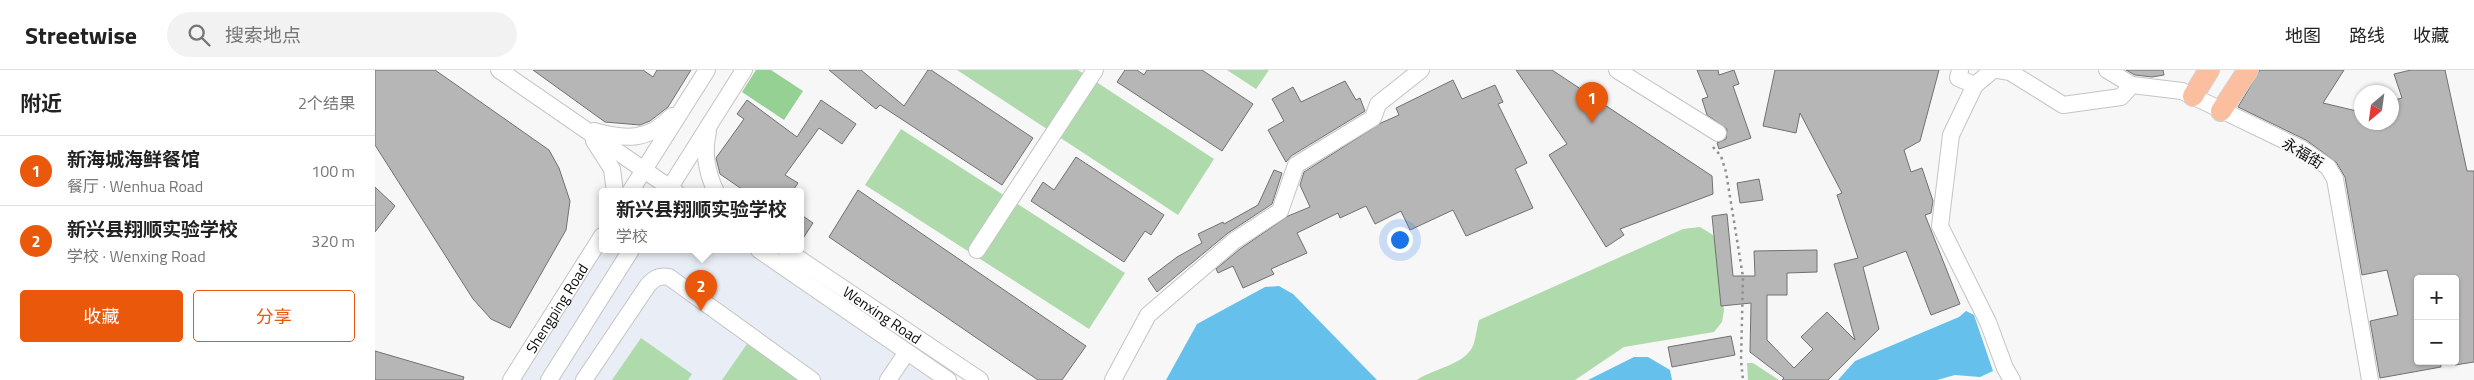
<!DOCTYPE html>
<html lang="zh">
<meta charset="utf-8">
<style>
:root{--surface:#fff;--page:#f2f2f2;--text:#222;--muted:#767676;--line:#e0e0e0;--accent:#ea580c}
body{margin:0;font-family:"Titillium Web","Noto Sans SC",sans-serif;background:var(--page);color:var(--text)}
.controls{position:absolute;right:15px;bottom:15px;display:grid;overflow:hidden;border-radius:5px;box-shadow:0 1px 4px #0004}
.controls button{width:45px;height:45px;display:grid;place-items:center;padding:0;border:0;border-bottom:1px solid var(--line);background:var(--surface);color:var(--text);font:25px sans-serif}
.compass{position:absolute;left:1979px;top:15px;width:45px;height:45px;border-radius:50%;background:var(--surface);box-shadow:0 1px 4px #0004;rotate:209deg}
.you{position:absolute;left:1024px;top:169px;width:18px;height:18px;margin:-12px;border:4px solid #fff;border-radius:50%;background:#1a73e8;box-shadow:0 0 0 8px #1a73e833}
.badge{display:grid;place-items:center;width:32px;height:32px;border-radius:50%;background:var(--accent);color:#fff;font-size:16px;font-weight:700}
.pin{position:absolute;translate:-50% -41px;filter:drop-shadow(0 1px 2px #0008)}
.pin::after{content:'';position:absolute;top:26px;width:18px;height:15px;background:inherit;clip-path:polygon(0 0,100% 0,50% 100%)}
.popup{position:absolute;left:224px;top:118px;width:205px;height:65px;box-sizing:border-box;display:grid;place-content:center;border-radius:5px;background:var(--surface);filter:drop-shadow(0 1px 4px #0005);font-size:16px;white-space:nowrap;color:var(--muted)}
.popup b{font-size:19px;color:var(--text)}
.popup::after{content:'';position:absolute;left:50%;top:100%;margin-left:-10px;border:10px solid transparent;border-top-color:var(--surface)}
.list{margin:0;padding:0;list-style:none}
h2{display:flex;justify-content:space-between;align-items:center;height:65px;margin:0;padding:0 20px;font-size:21px}
h2 small{font-size:16px;font-weight:400;color:var(--muted)}
.list li{display:grid;grid-template-columns:32px 1fr auto;gap:15px;align-items:center;box-sizing:border-box;height:70px;padding:0 20px;border-top:1px solid var(--line)}
.list b{display:block;font-size:19px;white-space:nowrap}
.list p{margin:0;font-size:16px;white-space:nowrap;color:var(--muted)}
.list em{font-size:16px;font-style:normal;color:var(--muted)}
.actions{display:flex;gap:10px;padding:15px 20px}
.actions a{flex:1;padding:11px 0;border:1px solid var(--accent);border-radius:5px;text-align:center;font-size:18px;color:var(--accent)}
.actions .main{background:var(--accent);color:#fff}
.icon{flex:none;width:28px;height:28px;fill:none;stroke:currentColor;stroke-width:2;stroke-linecap:round;stroke-linejoin:round}
.map{position:relative;flex:none;width:2099px;height:310px;overflow:hidden}
header{display:flex;align-items:center;gap:30px;box-sizing:border-box;height:70px;padding:0 25px;background:var(--surface);border-bottom:1px solid var(--line)}
header strong{font-size:24px}
nav{display:flex;gap:28px;margin-inline-start:auto;font-size:18px}
.search{width:350px;height:45px;background:var(--page);display:flex;align-items:center;gap:12px;box-sizing:border-box;padding:0 18px;border-radius:28px;color:var(--muted);font-size:19px}
main{display:flex}
aside{flex:1;background:var(--surface)}
.map>svg:first-child{display:block}
.built{fill:#e9edf5}
.green{fill:#afdaac}
.forest{fill:#95d192}
.water{fill:#65c1eb}
.building{fill:#b7b6b6;stroke:#727171}
.lines{fill:none;stroke-linecap:round;stroke-linejoin:round}
.minor-casing{stroke:#c4c4c5;stroke-width:18}
.major-casing{stroke:#d3d3d4;stroke-width:22}
.path{stroke:#8f8f90;stroke-width:2.5;stroke-dasharray:2.5 4;stroke-linecap:butt}
.minor{stroke:#fff;stroke-width:16}
.major{stroke:#fbbfa0;stroke-width:20}
.labels{text-anchor:middle;dominant-baseline:central;stroke-width:4;stroke-linejoin:round;paint-order:stroke}
.street-label{font-size:15px;fill:#0d0d0e;stroke:#f7f7f8}
</style>
<header>
<strong>Streetwise</strong>
<div class="search"><svg class="icon" aria-label="search" viewBox="0 0 24 24"><circle cx="10" cy="10" r="6"/><path d="M15 15l6 6"/></svg>搜索地点</div>
<nav><a>地图</a><a>路线</a><a>收藏</a></nav>
</header>
<main>
<aside>
<h2>附近<small>2个结果</small></h2>
<ul class="list">
<li><span class="badge">1</span><div><b>新海城海鲜餐馆</b><p>餐厅 · Wenhua Road</p></div><em>100 m</em></li>
<li><span class="badge">2</span><div><b>新兴县翔顺实验学校</b><p>学校 · Wenxing Road</p></div><em>320 m</em></li>
</ul>
<div class="actions"><a class="main">收藏</a><a>分享</a></div>
</aside>
<div class="map">
<svg width="2099" height="310" viewBox="0 0 2099 310">
<rect width="100%" height="100%" fill="#f7f7f8"/>
<!-- built -->
<polygon class="built" points="227,180 384,180 573,310 136,310"/>
<!-- green -->
<g class="green">
<polygon points="582,0 703,0 839,89 803,145"/>
<polygon points="852,0 894,0 881,19"/>
<polygon points="526,59 750,203 714,259 490,115"/>
<path d="M1325,157L1338,165L1341,172L1349,240L1347,252L1339,262L1249,277L1200,310H1042C1059,298 1092,295 1099,273C1101,266 1102,257 1104,250L1308,159Z"/>
<polygon points="266,268 317,304 313,310 237,310"/>
<polygon points="372,274 424,310 347,310"/>
<polygon points="1372,293 1378,293 1404,310 1373,310"/>
</g>
<!-- forest -->
<polygon class="forest" points="381,0 396,0 428,21 409,50 367,22"/>
<!-- water -->
<g class="water">
<polygon points="904,216 918,224 1002,310 791,310 822,254 890,217"/>
<polygon points="1591,241 1599,245 1618,301 1605,307 1580,305 1562,310 1463,310 1480,291 1584,247"/>
<polygon points="1259,287 1273,287 1295,300 1297,310 1213,310"/>
</g>
<!-- building -->
<g class="building">
<polygon points="0,0 60,0 174,80 184,98 195,131 191,160 135,258 116,249 98,229 0,75"/>
<polygon points="158,0 268,0 278,7 282,0 316,0 293,37 275,51 265,55 230,52"/>
<polygon points="454,0 486,0 529,36 553,0 556,0 658,68 627,115 505,35 501,39"/>
<polygon points="750,0 762,0 769,5 772,0 827,0 878,34 847,81 742,12"/>
<polygon points="1141,0 1177,0 1337,106 1338,124 1245,159 1249,165 1231,177 1174,85 1192,74"/>
<polygon points="1322,0 1343,0 1344,5 1359,0 1364,14 1358,16 1376,68 1344,79 1342,73 1351,69 1352,59 1332,45 1327,29 1333,27"/>
<polygon points="1400,0 1564,0 1545,71 1529,80 1536,102 1547,98 1558,131 1556,143 1550,145 1585,234 1556,245 1531,181 1488,197 1504,259 1453,310 1407,310 1409,308 1375,282 1376,233 1346,236 1337,146 1352,144 1358,206 1380,206 1379,181 1442,180 1442,202 1412,203 1412,225 1392,225 1392,270 1419,298 1438,279 1426,267 1452,242 1480,270 1459,194 1483,188 1462,125 1467,123 1425,43 1421,63 1388,56"/>
<polygon points="1751,0 1788,0 1789,5 1777,7 1760,5"/>
<polygon points="1885,0 1969,0 1948,33 1986,42 1986,52 2016,52 2016,31 2027,28 2019,4 2036,0 2070,0 2092,101 2099,101 2099,292 2080,295 2080,209 2043,209 2043,291 2065,291 2066,297 2005,308 1995,251 2023,245 2012,200 1987,205 1970,107 1961,92 1931,70 1863,37"/>
<polygon points="1078,10 1087,29 1120,15 1128,32 1123,34 1152,93 1140,99 1158,138 1091,166 1078,140 1035,160 1026,141 1000,154 991,136 965,148 963,143 922,163 932,183 896,199 899,204 868,218 858,196 843,203 841,199 865,179 913,146 935,137 925,115 929,102 1006,53 1024,45 1021,38"/>
<polygon points="970,11 981,30 985,28 990,41 916,86 911,92 893,60 909,51 897,29 918,17 926,32"/>
<polygon points="372,30 422,67 446,30 481,54 467,74 444,58 410,105 423,113 417,122 371,122 345,104 341,88 369,49 362,44"/>
<polygon points="701,87 789,145 776,165 770,161 749,192 656,131 668,112 679,120"/>
<polygon points="899,100 907,103 897,134 853,163 782,222 773,209 802,187 827,173 823,164 848,152 849,154 883,135"/>
<polygon points="1384,109 1388,130 1365,133 1362,113"/>
<polygon points="0,117 20,136 0,162"/>
<polygon points="483,120 711,276 687,310 663,310 454,167"/>
<polygon points="425,144 438,153 425,173"/>
<polygon points="1356,266 1360,285 1297,297 1293,277"/>
<polygon points="0,281 89,307 88,310 0,310"/>
</g>
<g class="lines">
<defs>
<g id="minor">
<polyline points="124,0 301,122"/>
<polyline points="1242,0 1343,63"/>
<polyline points="1585,0 1583,8 1600,15"/>
<polyline points="1618,0 1600,15 1576,65 1565,156 1613,252 1630,298 1637,310"/>
<polyline points="1623,0 1635,2 1688,35 1746,27 1757,15"/>
<polyline points="1732,0 1757,15 1807,21 1927,79 1953,97 1960,109 1995,310"/>
<path d="M219,61C250,70 274,71 297,46"/>
<path d="M333,62C328,82 332,103 341,122"/>
<polyline points="219,71 237,99 240,122"/>
<polyline points="255,122 332,0"/>
<polyline points="292,122 369,0"/>
<polyline points="384,180 573,310"/>
<path id="s1" d="M411,180L605,310"/>
<polyline points="602,180 720,0"/>
<path id="s2" d="M136,310L227,166"/>
<polyline points="174,310 256,180"/>
<path d="M209,310L273,215C280,208 284,205 294,207L437,310"/>
<polyline points="513,310 532,282"/>
<polyline points="738,310 773,245 859,171 905,141 921,95 998,48 1003,34 1046,0"/>
</g>
<g id="major">
<polyline points="1818,26 1834,0"/>
<polyline points="1846,41 1873,0"/>
</g>
</defs>
<!-- minor casing -->
<use href="#minor" class="minor-casing"/>
<!-- major casing -->
<use href="#major" class="major-casing"/>
<!-- path -->
<polyline class="path" points="1338,77 1346,86 1351,102 1368,207 1366,290 1368,310"/>
<!-- minor -->
<use href="#minor" class="minor"/>
<!-- major -->
<use href="#major" class="major"/>
</g>
<g class="labels">
<!-- street labels -->
<g class="street-label">
<text transform="translate(1928 83) rotate(31)">永福街</text>
<text stroke="none"><textPath href="#s2" startOffset="85">Shengping Road</textPath></text>
<text stroke="none"><textPath href="#s1" startOffset="116">Wenxing Road</textPath></text>
</g>
</g>
</svg>
<div class="controls">
<button>+</button>
<button>−</button>
</div>
<svg class="compass" viewBox="-18 -18 36 36"><path d="M0-13l5 13h-10z" fill="#e53935"/><path d="M0 13l5-13h-10z" fill="#767676"/></svg>
<div class="you"></div>
<div class="pin badge" style="left:1217px;top:53px">1</div>
<div class="pin badge" style="left:326px;top:241px">2</div>
<div class="popup"><b>新兴县翔顺实验学校</b>学校</div>
</div>
</main>
